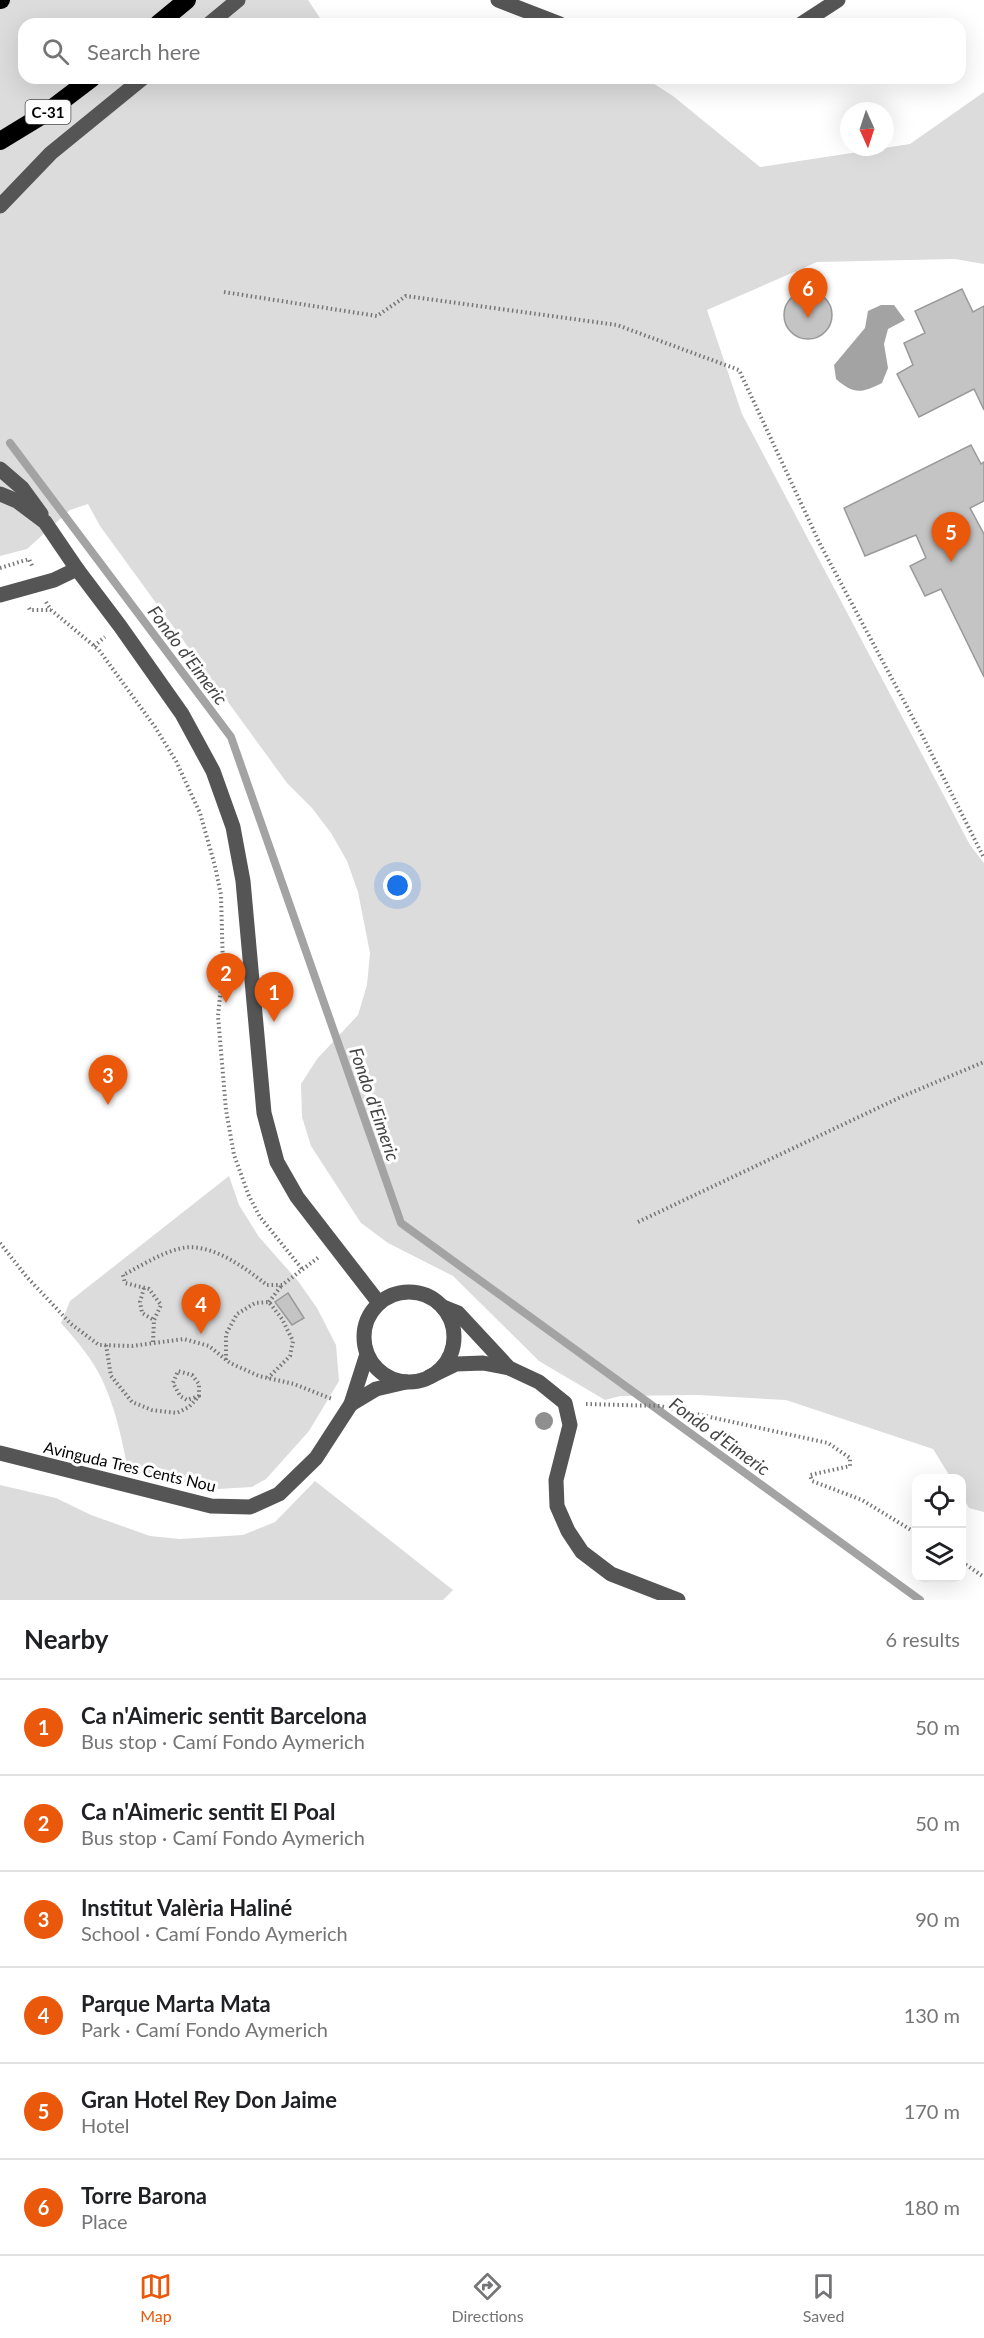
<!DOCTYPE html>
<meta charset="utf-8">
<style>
:root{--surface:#fff;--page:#f2f2f2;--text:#202124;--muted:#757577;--line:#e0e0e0;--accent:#ea580c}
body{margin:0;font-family:Lato,sans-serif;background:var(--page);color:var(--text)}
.controls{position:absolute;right:18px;bottom:18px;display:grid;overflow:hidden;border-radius:12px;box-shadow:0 6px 24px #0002}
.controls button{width:54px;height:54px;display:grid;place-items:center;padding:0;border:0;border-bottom:2px solid var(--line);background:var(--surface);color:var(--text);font:30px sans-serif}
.compass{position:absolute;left:840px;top:102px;width:54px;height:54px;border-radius:50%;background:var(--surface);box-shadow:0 6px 24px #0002;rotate:177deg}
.you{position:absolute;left:398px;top:886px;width:21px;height:21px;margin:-15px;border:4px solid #fff;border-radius:50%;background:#1a73e8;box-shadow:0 0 0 9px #1a73e833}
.badge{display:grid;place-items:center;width:39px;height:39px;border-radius:50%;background:var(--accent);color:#fff;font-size:20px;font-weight:700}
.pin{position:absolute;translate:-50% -50px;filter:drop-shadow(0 2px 3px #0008)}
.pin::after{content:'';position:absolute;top:32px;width:21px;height:18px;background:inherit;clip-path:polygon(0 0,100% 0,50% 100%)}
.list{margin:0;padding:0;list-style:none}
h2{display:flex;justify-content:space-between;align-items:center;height:78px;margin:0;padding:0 24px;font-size:26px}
h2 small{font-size:20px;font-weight:400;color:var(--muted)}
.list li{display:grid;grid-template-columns:39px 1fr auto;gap:18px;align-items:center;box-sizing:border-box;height:96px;padding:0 24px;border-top:2px solid var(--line)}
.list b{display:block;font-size:22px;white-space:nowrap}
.list p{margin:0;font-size:20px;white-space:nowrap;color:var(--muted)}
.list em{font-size:20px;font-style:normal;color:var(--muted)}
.icon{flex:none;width:33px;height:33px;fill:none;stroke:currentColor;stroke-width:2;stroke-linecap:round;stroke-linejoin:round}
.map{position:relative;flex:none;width:984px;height:1600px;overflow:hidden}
.search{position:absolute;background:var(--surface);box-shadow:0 6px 24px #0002;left:18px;right:18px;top:18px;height:66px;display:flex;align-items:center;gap:15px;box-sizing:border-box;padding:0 21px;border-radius:18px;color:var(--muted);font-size:22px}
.sheet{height:654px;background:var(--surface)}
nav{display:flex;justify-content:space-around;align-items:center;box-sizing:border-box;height:84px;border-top:2px solid var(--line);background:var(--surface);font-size:16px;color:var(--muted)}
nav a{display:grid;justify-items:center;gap:3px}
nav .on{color:var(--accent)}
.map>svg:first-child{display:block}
.green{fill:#dcdcdc}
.water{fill:#a3a3a3}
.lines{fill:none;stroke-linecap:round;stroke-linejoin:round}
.stream{stroke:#a3a3a3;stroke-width:8}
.building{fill:#c4c4c4;stroke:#999;stroke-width:1.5}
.highway-casing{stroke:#dbdbdb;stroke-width:20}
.path{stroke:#777;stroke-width:4;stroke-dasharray:1.5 3;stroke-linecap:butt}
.minor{stroke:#555;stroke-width:15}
.highway{stroke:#000;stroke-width:18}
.tree{fill:#8f8f8f}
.labels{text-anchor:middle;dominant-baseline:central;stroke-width:6;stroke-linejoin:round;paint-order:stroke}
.shield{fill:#fff;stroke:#4c4c4c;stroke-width:1.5}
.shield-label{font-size:15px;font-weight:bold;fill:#000}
.street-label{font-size:16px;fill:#000;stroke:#fff}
.water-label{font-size:18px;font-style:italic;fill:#444;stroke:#fff}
</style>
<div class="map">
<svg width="984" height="1600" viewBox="0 0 984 1600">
<rect width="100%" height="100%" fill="#fff"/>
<!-- green -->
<g class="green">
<polygon points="0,0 308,0 324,24 24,24 24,78 645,78 673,96 760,167 910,144 984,92 984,264 955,259 817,262 707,310 742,414 970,845 984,863 984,1512 969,1508 962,1496 962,1478 951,1478 933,1449 786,1400 698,1395 620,1396 605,1400 539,1361 453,1276 388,1243 361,1223 311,1146 302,1117 301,1084 317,1059 358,1015 367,985 370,953 358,892 347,861 331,833 312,808 287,783 100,526 88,504 70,510 27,549 0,556"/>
<path d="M229,1176L239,1205L259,1237L298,1281L317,1308L336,1345L339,1381L309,1431L266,1479L252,1487L218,1489L128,1470C120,1430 111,1385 85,1352C78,1342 69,1332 61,1323L70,1301Z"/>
<polygon points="315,1481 453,1590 443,1600 0,1600 0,1485 56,1498 91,1515 150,1536 180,1539 243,1535 275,1522"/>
</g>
<!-- water -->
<path class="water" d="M881,305H894L905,320L888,329L884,344L888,368L882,383C862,393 854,395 836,379L834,365L865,328L868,311Z"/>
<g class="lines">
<!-- stream -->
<polyline class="stream" points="10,443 231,737 401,1223 920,1600"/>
</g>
<!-- building -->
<g class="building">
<polygon points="962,289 973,312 984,306 984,410 974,389 919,417 897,374 913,365 904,343 925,333 915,311"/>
<circle cx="808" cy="315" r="24"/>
<polygon points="971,445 981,464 984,462 984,501 970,508 984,534 984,677 941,589 925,596 910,566 926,558 916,535 865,556 844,508"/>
<polygon points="288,1293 304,1318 292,1325 275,1302"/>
</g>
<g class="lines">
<defs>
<g id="highway">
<polyline points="0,0 1,0"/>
<polyline points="158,24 187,0"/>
<polyline points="0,141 46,113 92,78"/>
</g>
</defs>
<!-- highway casing -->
<use href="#highway" class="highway-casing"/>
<!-- path -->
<g class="path">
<polyline points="224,292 377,316 406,296 617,325 739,370 820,544 922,735 984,858"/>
<polyline points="0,568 29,559 33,568"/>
<polyline points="46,602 51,610 99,650 155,727 176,761 200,813 215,866 221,895 223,968 218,1016 226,1110 234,1155 249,1196 260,1217 303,1270"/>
<polyline points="29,608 30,610 51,610"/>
<polyline points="94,646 105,637"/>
<polyline points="638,1222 903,1096 984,1062"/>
<polyline points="0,1243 26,1276 71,1324 99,1345 132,1346 184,1339 209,1346 230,1363 259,1376 294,1384 332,1399"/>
<polyline points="144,1288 140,1302 142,1313 154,1320"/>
<polyline points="269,1302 282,1285"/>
<path d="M153,1342L154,1320L161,1305L149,1289L125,1283L123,1275C141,1266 159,1254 178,1249C209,1240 245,1268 267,1285H282L319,1257"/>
<polyline points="106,1345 111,1376 132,1402 152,1410 177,1413 189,1407 199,1396 199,1384 192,1375 178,1371 173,1383 180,1396 187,1400 199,1396"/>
<polyline points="226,1360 226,1334 237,1314 255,1303 269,1302 282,1319 293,1341 290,1356 268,1378"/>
<polyline points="586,1404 660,1406 828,1443 850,1458 850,1466 810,1475 812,1481 862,1500 916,1533"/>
<polyline points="962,1562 984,1577"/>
</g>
<!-- minor -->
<g class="minor">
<polyline points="498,0 560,24"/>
<polyline points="209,24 238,0"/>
<polyline points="801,24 838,0"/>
<polyline points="0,206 51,153 143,78"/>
<polyline points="0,469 22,488 41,514"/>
<polyline points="0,494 17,501 45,522 77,569 120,626 182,714 213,771 233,827 243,881 264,1113 277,1162 297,1197 379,1303"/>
<polyline points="0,595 54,580 77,569"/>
<circle cx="409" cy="1337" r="45"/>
<polyline points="443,1307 458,1313 509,1368"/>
<polyline points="429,1377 456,1364 483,1363 509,1368 539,1382 565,1403 570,1425 556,1480 557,1506 568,1531 582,1552 611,1574 678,1600"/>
<polyline points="351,1404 376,1389 406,1382"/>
<polyline points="0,1453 211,1506 250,1507 279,1494 316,1458 351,1404 367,1354"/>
</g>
<!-- highway -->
<use href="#highway" class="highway"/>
</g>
<!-- trees -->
<circle class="tree" cx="544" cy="1421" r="9"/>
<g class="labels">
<!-- shield labels -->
<rect class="shield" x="25.5" y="100" width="45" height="24" rx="4.5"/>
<g class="shield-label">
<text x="48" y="112">C-31</text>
</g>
<!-- street labels -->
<g class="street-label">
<text transform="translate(130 1466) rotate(13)">Avinguda Tres Cents Nou</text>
</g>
<!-- water labels -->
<g class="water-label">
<text transform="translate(188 655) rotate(53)">Fondo d'Eimeric</text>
<text transform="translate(375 1104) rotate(71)">Fondo d'Eimeric</text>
<text transform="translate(720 1436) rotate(36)">Fondo d'Eimeric</text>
</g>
</g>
</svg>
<div class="controls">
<button><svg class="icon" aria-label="locate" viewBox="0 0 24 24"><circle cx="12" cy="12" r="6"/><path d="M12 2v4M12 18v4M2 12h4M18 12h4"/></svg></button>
<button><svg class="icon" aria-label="layers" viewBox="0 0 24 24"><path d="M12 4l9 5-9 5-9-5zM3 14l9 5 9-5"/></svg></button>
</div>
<svg class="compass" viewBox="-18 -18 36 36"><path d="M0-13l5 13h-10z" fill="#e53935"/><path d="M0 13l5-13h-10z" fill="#757577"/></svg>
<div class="you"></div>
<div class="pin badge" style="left:274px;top:1022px">1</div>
<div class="pin badge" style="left:226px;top:1003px">2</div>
<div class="pin badge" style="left:108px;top:1105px">3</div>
<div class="pin badge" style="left:201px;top:1334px">4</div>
<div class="pin badge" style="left:951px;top:562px">5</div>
<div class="pin badge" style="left:808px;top:318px">6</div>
<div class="search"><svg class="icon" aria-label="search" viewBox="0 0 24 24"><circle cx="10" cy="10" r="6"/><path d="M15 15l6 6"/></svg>Search here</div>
</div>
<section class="sheet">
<h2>Nearby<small>6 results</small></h2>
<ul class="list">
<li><span class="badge">1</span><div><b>Ca n'Aimeric sentit Barcelona</b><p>Bus stop · Camí Fondo Aymerich</p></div><em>50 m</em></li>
<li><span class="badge">2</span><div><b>Ca n'Aimeric sentit El Poal</b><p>Bus stop · Camí Fondo Aymerich</p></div><em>50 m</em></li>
<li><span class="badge">3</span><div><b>Institut Valèria Haliné</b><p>School · Camí Fondo Aymerich</p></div><em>90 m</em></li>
<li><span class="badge">4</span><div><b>Parque Marta Mata</b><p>Park · Camí Fondo Aymerich</p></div><em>130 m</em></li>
<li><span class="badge">5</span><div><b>Gran Hotel Rey Don Jaime</b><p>Hotel</p></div><em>170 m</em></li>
<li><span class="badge">6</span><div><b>Torre Barona</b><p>Place</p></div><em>180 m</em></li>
</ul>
</section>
<nav>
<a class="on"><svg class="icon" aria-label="map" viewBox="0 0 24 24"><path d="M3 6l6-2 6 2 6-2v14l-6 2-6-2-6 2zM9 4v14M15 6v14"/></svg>Map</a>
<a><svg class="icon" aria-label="directions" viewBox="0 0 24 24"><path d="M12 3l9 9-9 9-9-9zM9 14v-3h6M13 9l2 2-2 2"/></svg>Directions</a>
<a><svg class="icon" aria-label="saved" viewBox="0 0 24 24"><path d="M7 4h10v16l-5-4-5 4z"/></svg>Saved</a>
</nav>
